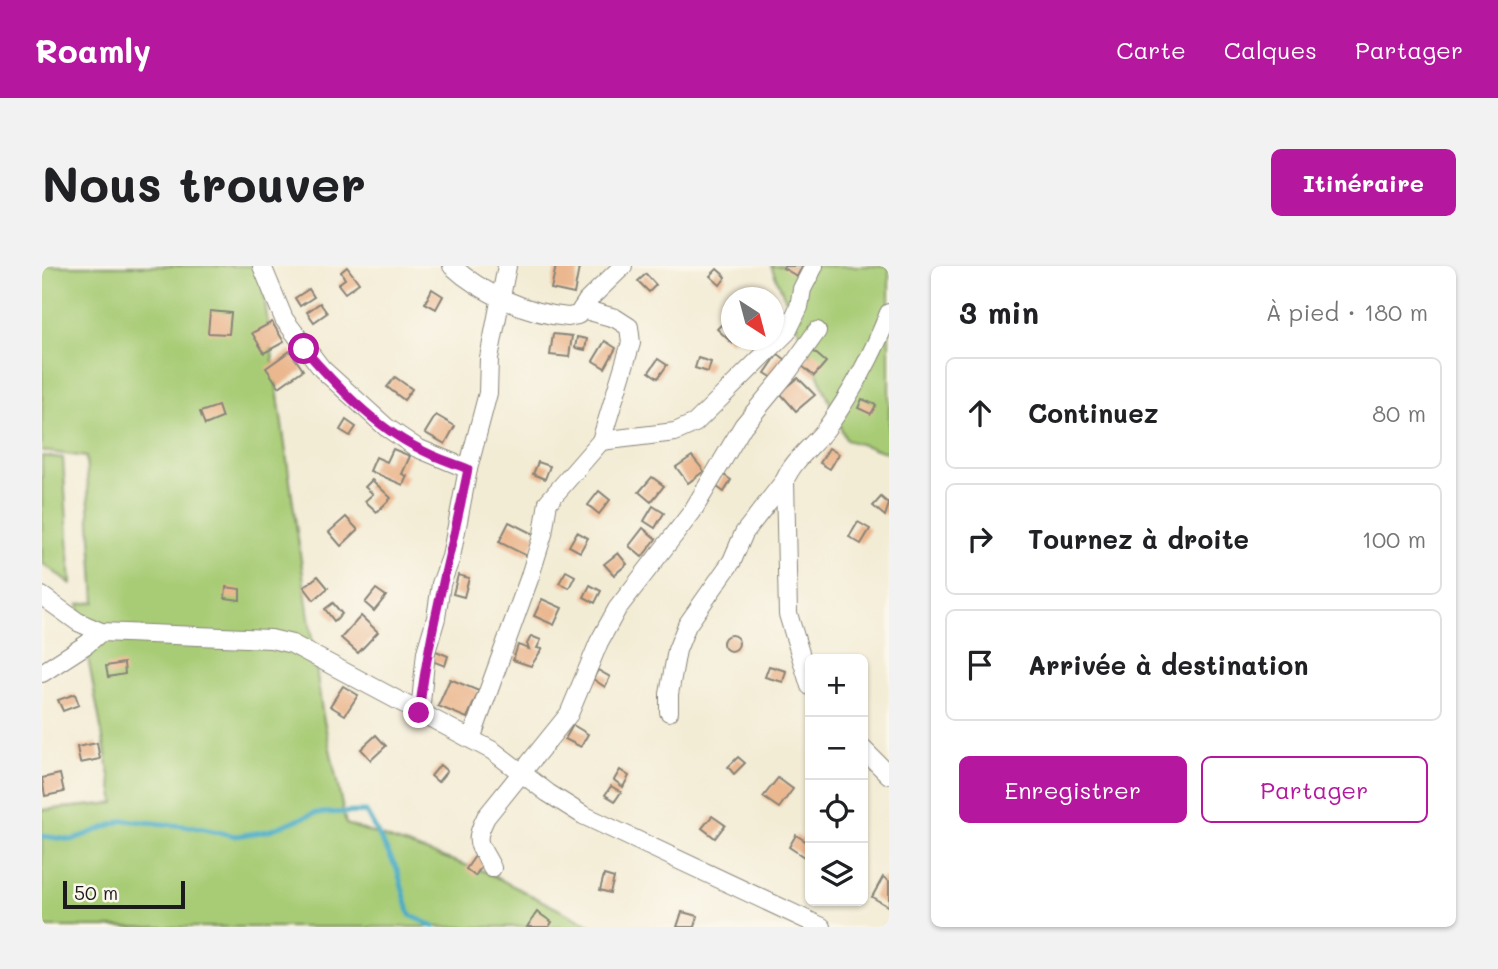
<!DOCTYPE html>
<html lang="fr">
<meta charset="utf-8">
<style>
:root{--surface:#fff;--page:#f2f2f2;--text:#202124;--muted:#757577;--line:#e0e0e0;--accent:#b5179e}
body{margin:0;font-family:Mali,sans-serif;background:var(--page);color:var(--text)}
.controls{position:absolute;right:21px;bottom:21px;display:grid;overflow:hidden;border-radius:10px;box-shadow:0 2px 5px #0004}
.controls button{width:63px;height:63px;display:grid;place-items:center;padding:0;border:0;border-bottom:2px solid var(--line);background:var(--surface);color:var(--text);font:35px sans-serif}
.compass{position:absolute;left:679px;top:21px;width:63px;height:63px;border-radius:50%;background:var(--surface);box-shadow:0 2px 5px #0004;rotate:144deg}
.scale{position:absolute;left:21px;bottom:18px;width:122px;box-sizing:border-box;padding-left:7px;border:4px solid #1c1c1c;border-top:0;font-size:19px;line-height:24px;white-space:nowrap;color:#1c1c1c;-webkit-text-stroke:5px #fbf7ec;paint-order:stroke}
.stop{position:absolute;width:21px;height:21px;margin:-16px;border:5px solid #b5179e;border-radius:50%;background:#fff}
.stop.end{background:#b5179e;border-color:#fff;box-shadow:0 2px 7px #0008}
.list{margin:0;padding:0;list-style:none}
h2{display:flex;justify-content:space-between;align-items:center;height:91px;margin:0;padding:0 28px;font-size:30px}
h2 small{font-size:23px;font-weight:400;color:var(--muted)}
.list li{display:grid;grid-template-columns:46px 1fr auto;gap:21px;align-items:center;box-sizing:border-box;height:112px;margin:0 14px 14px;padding:0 14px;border:2px solid var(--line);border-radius:10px}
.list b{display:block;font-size:26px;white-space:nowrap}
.list em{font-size:23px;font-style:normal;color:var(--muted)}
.actions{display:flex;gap:14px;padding:21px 28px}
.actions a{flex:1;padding:16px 0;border:2px solid var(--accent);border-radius:10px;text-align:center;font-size:24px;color:var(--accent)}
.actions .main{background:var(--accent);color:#fff}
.icon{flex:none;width:38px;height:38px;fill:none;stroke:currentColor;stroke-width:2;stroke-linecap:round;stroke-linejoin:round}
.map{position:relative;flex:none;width:847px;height:661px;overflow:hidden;border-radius:10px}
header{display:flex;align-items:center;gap:42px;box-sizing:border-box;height:98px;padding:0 35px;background:var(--accent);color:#fff}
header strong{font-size:33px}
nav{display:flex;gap:38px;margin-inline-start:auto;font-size:24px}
.intro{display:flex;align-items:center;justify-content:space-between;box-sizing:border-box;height:168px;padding:0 42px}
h1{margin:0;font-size:49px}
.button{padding:18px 32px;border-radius:10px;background:var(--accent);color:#fff;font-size:24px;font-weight:700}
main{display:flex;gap:42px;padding:0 42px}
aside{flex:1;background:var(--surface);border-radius:10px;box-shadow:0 2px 5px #0004}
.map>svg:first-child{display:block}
.green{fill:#a8cc76;stroke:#627449;stroke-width:2}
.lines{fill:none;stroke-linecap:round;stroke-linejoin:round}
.stream{stroke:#44abc4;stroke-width:5}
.building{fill:#ebb78f}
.minor-casing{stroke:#888478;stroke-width:20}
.minor{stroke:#fff;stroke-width:18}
.route{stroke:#b5179e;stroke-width:9}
</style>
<header>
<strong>Roamly</strong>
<nav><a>Carte</a><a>Calques</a><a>Partager</a></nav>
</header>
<div class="intro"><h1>Nous trouver</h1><a class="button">Itinéraire</a></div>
<main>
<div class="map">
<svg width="847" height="661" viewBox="0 0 847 661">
<rect width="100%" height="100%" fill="#fbf7ec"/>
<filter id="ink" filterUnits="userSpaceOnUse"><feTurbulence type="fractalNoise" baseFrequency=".0143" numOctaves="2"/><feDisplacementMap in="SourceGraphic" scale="14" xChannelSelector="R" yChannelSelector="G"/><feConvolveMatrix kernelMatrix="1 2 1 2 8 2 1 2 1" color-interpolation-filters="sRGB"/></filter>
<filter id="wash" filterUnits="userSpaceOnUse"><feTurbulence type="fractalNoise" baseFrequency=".00686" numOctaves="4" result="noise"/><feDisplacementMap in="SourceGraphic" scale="28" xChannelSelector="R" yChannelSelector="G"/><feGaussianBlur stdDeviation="1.57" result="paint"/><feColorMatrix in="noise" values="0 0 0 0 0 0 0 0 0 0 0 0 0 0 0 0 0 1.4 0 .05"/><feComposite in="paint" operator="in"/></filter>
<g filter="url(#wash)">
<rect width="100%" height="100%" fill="#f3ecd5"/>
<!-- green -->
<g class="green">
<polygon points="0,0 218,0 280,445 304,558 444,606 551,661 0,661 0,544 73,537 36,338 53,336 44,191 0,185"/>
<polygon points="729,0 847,0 847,187 804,174"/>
<polygon points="0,190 21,192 29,318 0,297"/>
</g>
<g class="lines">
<!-- stream -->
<polyline class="stream" points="0,570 30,574 82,554 152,561 194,570 226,565 273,547 324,546 355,603 368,649 392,661"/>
</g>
<g id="blocks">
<!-- building -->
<g class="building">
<polygon points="514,0 537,2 532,28 509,23"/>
<polygon points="742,0 761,0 755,10 741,2"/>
<polygon points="305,1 317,17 303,27 296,18 303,13 299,6"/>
<polygon points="675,3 684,11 678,19 668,10"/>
<polygon points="604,8 614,19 607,26 596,15"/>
<polygon points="267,23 272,31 258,40 253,32"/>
<polygon points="390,23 401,30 394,43 383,37"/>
<polygon points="278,37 285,47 272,56 265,46"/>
<polygon points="168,45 189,47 187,68 166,67"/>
<polygon points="686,52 690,55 690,77 675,63"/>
<polygon points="230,56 242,76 222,87 210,67"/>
<polygon points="511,68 530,70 527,91 508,89"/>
<polygon points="535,71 545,73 543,84 533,82"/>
<polygon points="563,75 574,82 563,102 551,95"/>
<polygon points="248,85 261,104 237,121 224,102"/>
<polygon points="771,85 784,96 772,110 759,99"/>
<polygon points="736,88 744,94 731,112 723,107"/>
<polygon points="656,92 669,96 666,106 653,102"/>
<polygon points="616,93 625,99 616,112 607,106"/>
<polygon points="353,111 370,123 362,134 345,121"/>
<polygon points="756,112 773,129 754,145 738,127"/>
<polygon points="820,133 834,139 829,148 816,142"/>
<polygon points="176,140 180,152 163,159 158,146"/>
<polygon points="394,149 413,160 403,178 383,167"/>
<polygon points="304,154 314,161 308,170 298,164"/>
<polygon points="787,182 797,188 788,203 778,197"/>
<polygon points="351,183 368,190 360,208 365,210 361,219 328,205 334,191 345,196"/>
<polygon points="650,190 662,205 646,217 634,201"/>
<polygon points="496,196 508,200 503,213 491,208"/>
<polygon points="682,209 689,214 682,226 675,221"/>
<polygon points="610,211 622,220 609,236 597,226"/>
<polygon points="330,214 349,232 335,246 323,235 331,228 323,221"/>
<polygon points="557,225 568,234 557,248 546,239"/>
<polygon points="839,231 847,238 843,250 831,240"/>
<polygon points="611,240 622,247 613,262 602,255"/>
<polygon points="304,251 316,264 299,280 287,266"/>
<polygon points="467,256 495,270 485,290 457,276"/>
<polygon points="816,256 828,263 819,278 807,271"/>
<polygon points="601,262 614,273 600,291 587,280"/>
<polygon points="535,266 546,272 538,286 527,280"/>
<polygon points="576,287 585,298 572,309 562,298"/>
<polygon points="524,305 533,310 527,322 517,317"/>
<polygon points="416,309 427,312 422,331 411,328"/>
<polygon points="276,310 286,322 272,334 262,321"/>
<polygon points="548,319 559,325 553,337 542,331"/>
<polygon points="184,321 198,323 198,334 183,332"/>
<polygon points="334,323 344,330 332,345 323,337"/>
<polygon points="500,333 520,342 512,359 492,350"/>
<polygon points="291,337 300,348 292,355 283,343"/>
<polygon points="319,350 336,366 316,387 299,372"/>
<circle cx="689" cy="377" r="8"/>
<polygon points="489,370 499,374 495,382 500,383 489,400 471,394 476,379 487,383 485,378"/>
<polygon points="394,385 406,390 403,400 390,395"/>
<polygon points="82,397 83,408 66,411 64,400"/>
<polygon points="727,400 744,405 741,416 723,411"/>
<polygon points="556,404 568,411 563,421 551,413"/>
<polygon points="408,413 437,425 425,452 396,440"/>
<polygon points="301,420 316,429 303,449 288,440"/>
<polygon points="33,428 37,439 21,445 16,434"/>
<polygon points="531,459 546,468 539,481 523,473"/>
<polygon points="334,469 344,480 329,494 319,483"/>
<polygon points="55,477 58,493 38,497 35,481"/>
<polygon points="696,491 703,497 692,508 686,501"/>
<polygon points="398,499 405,505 396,516 389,510"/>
<polygon points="578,504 587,510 581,521 572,514"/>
<polygon points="18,508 22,526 3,530 0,512"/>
<polygon points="736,512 751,523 737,542 721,531"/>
<polygon points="569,520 579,526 573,535 563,529"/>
<polygon points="670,550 683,559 673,572 660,562"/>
<polygon points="754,569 768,578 768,595 747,581"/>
<polygon points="433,590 443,596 433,610 424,603"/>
<polygon points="562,609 572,612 568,627 558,624"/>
<polygon points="841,611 847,615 847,641 830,631"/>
<polygon points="495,646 510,656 507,661 485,661"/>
<polygon points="640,646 656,650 653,661 635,661"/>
</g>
</g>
</g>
<g filter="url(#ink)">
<use href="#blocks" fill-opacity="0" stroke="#888478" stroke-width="2"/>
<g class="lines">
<defs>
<g id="minor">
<polyline points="220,0 242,53 280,103 344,161 375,182 426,203"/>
<path d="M410,0C439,27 487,48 526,51L536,49L545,35L581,0"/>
<polyline points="559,175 633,166 653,157 745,66 757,41 760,23 772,0"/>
<polyline points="0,330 36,356 59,366 229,373 250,378 451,485 506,527 541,549 780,661"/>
<polyline points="0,407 45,378 59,366"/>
<path d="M768,420L746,348L743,214C751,194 771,180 784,163C810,127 831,88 847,47"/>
<polyline points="627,446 627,428 635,384 645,359 690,295 702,267 743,214"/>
<polyline points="378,447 384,386 394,352 399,318 409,291 426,203 446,127 447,92 465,0"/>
<polyline points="429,473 487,313 501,268 506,236 559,175 589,77 587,61 573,52 540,43"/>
<polyline points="821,483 847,509"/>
<path d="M450,602C438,577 430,579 444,551L527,448L557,376L575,343L650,246L701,160L745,107L775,65"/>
</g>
</defs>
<!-- minor casing -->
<use href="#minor" class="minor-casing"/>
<!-- minor -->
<use href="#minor" class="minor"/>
</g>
</g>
<g class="lines" filter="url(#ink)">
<!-- route -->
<path class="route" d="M262,83C294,119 332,160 376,182C391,191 409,196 426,203C410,285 387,363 377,447"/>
</g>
</svg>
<div class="controls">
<button>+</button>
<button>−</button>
<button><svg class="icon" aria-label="locate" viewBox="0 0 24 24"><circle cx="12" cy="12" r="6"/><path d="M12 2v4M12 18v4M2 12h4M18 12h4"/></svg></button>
<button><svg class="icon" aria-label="layers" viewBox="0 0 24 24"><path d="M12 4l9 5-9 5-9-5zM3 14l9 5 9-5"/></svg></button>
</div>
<svg class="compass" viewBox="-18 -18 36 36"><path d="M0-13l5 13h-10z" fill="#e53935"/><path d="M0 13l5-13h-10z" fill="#757577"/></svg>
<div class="scale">50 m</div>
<div class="stop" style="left:262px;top:83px"></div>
<div class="stop end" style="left:377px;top:447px"></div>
</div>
<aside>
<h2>3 min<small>À pied · 180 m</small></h2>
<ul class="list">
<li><svg class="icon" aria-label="ahead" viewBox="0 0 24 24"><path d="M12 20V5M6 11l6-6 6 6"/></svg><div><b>Continuez</b></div><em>80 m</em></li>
<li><svg class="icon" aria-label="right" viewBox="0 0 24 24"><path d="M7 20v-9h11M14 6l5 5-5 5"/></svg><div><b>Tournez à droite</b></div><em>100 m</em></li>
<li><svg class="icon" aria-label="arrive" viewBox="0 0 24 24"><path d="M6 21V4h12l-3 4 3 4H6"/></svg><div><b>Arrivée à destination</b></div></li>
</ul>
<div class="actions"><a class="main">Enregistrer</a><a>Partager</a></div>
</aside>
</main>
